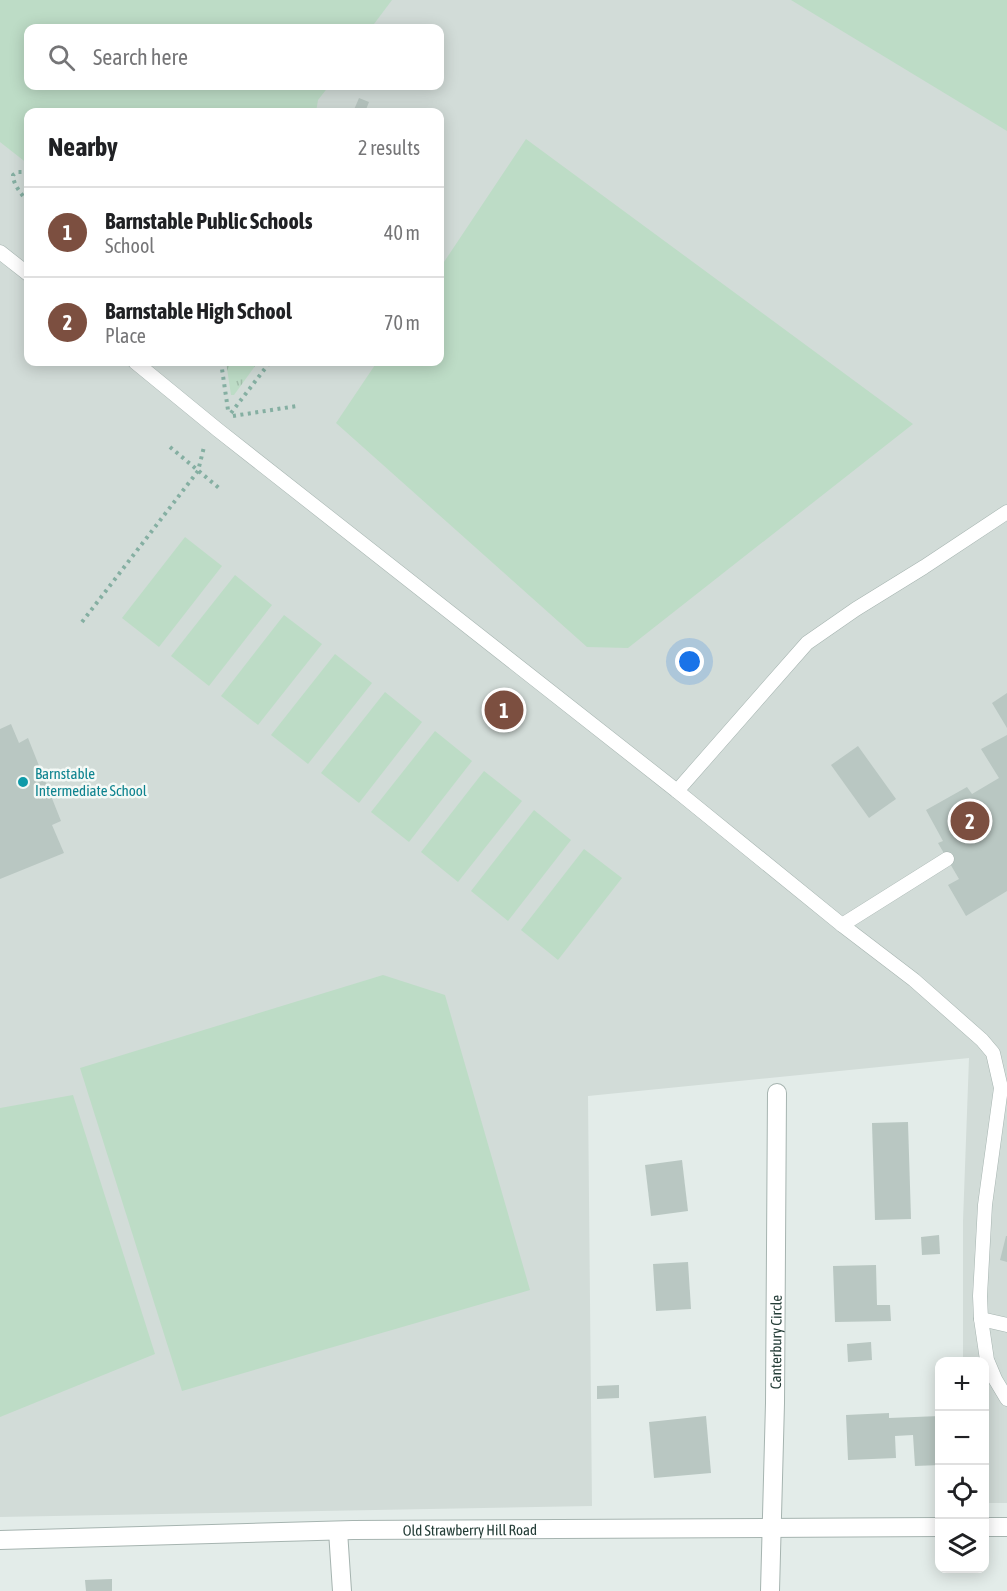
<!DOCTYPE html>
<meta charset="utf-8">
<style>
:root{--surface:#fff;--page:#f2f2f2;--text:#202124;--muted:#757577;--line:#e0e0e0;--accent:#7c4f40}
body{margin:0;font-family:"Asap Condensed",sans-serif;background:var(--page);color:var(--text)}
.controls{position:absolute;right:18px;bottom:18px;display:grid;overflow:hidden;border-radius:12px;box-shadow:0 3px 15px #0003}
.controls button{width:54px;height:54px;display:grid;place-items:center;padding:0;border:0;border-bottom:2px solid var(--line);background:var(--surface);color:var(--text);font:30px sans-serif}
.you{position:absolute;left:690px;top:662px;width:21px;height:21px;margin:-15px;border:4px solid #fff;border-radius:50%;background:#1a73e8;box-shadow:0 0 0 9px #1a73e833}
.badge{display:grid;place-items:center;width:39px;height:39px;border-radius:50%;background:var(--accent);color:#fff;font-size:20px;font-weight:700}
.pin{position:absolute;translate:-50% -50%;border:3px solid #fff;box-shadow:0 2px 6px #0006}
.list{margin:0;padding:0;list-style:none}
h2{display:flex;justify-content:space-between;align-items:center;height:78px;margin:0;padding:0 24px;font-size:26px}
h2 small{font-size:20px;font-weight:400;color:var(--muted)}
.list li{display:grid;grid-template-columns:39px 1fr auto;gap:18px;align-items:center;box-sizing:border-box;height:90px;padding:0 24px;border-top:2px solid var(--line)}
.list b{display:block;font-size:22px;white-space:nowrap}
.list p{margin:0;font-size:20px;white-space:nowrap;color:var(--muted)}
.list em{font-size:20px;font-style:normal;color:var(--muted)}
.icon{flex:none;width:33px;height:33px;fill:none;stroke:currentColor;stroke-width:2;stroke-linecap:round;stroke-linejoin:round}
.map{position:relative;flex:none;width:1007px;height:1591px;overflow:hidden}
.search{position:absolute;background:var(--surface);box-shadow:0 3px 15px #0003;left:24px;top:24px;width:420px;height:66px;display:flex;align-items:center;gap:15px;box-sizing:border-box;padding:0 21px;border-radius:12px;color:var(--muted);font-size:22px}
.panel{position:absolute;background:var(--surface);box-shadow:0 3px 15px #0003;left:24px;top:108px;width:420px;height:258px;border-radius:12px}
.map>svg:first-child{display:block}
.built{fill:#d2dcd8;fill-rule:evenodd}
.grass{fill:url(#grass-tufts)}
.pitch{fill:#bddcc6}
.building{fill:#b9c7c2}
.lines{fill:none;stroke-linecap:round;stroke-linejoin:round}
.lane-casing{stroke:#a6b4b0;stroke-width:15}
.street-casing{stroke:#a6b4b0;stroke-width:20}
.path{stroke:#85afa2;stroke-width:4;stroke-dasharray:3 4.5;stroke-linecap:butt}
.lane{stroke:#fff;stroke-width:14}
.street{stroke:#fff;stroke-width:18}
.culture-dot{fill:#0f9aa8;stroke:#f4f9f6;stroke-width:2}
.labels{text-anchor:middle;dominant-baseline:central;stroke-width:5;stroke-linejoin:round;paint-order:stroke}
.culture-label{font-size:15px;fill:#0d838f;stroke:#f4f9f6;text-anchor:start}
.street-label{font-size:15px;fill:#243d37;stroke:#f4f9f6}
</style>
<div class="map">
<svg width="1007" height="1591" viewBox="0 0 1007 1591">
<defs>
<pattern id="grass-tufts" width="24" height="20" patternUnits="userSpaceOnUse" patternTransform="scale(1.5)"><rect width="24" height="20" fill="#bddcc6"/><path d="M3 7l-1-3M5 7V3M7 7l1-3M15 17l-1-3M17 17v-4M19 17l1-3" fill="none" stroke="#a2beab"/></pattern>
</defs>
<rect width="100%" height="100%" fill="#e3ece9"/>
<!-- built -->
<path class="built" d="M0,0H1007V1503H985L984,1362L963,1361V1221L969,1058L588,1096L592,1506L0,1517ZM28,28H440V86H28ZM28,112H440V362H28Z"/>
<!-- grass -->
<polygon class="grass" points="226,362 258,362 234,395 231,395"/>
<!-- pitch -->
<g class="pitch">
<polygon points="0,0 392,0 371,28 28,28 28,86 329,86 318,100 316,112 28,112 28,164 0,142"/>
<polygon points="791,0 1007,0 1007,131"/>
<polygon points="526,139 913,424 628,648 587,647 336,423 377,362 440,362 440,268"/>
<polygon points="185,537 222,566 159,647 122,618"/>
<polygon points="235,575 272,605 209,686 171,656"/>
<polygon points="284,615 322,644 258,725 221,696"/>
<polygon points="335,654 372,683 308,764 271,735"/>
<polygon points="385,692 422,722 359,803 321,773"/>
<polygon points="435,731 472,761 409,842 371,812"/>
<polygon points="484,771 522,801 458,882 421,852"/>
<polygon points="534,810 571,840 508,921 471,891"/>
<polygon points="584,849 622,878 558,960 521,930"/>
<polygon points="383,975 445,995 530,1290 182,1391 80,1068"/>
<polygon points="73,1095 155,1354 0,1417 0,1108"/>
</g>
<!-- building -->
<g class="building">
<polygon points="359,98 369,102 365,112 353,112"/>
<polygon points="1007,693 1007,728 992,703"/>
<polygon points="11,724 19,743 28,738 61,821 52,825 64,853 0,879 0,729"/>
<polygon points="1007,735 1007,891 966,916 948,885 959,879 938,843 943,841 926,810 967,787 972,794 999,778 981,749"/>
<polygon points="858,746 896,799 869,818 831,765"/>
<polygon points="908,1122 911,1219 875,1220 872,1123"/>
<polygon points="682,1160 688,1211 651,1216 645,1165"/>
<polygon points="939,1235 940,1254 922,1255 921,1237"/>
<polygon points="1006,1236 1007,1236 1007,1262 1000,1260"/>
<polygon points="688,1262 691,1309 656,1311 653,1264"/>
<polygon points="876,1265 877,1305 890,1305 891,1321 835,1322 833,1266"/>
<polygon points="871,1342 872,1360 848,1362 847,1344"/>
<polygon points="619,1385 619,1398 597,1399 597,1386"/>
<polygon points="889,1413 889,1418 940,1416 940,1465 915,1466 913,1435 895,1436 896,1458 848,1460 846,1415"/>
<polygon points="706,1416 711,1473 654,1478 649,1422"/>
<polygon points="112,1579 112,1591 86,1591 85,1580"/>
</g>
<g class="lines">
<defs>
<g id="lane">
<polyline points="0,252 28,274"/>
<polyline points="135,362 218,430 677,791 807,643 856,609 924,567 1007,512"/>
<polyline points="677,791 842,925 914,980 982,1040 993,1053 1001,1088 985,1205 980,1296 981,1319 987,1360 995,1379 1007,1399"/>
<polyline points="842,925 947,859"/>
<polyline points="981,1319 1007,1325"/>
</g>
<g id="street">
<polyline points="984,1527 1007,1527"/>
<polyline points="338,1531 342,1591"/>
<path id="s1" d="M0,1540L353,1530L940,1527"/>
<path id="s2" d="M770,1591L775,1403L777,1093"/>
</g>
</defs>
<!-- lane casing -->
<use href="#lane" class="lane-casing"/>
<!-- street casing -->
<use href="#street" class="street-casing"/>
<!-- path -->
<g class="path">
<path d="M28,175L24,172H17L13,175C13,185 22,194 28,203"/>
<polyline points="221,362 228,410"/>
<polyline points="231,413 270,362"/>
<polyline points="233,416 297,406"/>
<polyline points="170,447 219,488"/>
<polyline points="82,622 198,471 204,447"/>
</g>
<!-- lane -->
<use href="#lane" class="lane"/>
<!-- street -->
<use href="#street" class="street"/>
</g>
<!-- markers -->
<circle class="culture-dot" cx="23" cy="782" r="6"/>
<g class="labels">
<!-- culture labels -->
<g class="culture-label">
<text x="35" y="773">Barnstable<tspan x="35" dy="17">Intermediate School</tspan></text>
</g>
<!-- street labels -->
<g class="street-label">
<text stroke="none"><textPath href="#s2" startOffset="249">Canterbury Circle</textPath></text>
<text stroke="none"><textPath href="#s1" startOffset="470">Old Strawberry Hill Road</textPath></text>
</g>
</g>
</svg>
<div class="controls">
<button>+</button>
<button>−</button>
<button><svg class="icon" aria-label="locate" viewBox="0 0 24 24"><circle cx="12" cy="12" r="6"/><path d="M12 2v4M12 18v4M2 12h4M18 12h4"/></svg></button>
<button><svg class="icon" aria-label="layers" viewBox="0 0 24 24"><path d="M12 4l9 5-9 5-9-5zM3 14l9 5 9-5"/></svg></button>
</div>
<div class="you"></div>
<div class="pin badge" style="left:504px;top:710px">1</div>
<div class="pin badge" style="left:970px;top:821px">2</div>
<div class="search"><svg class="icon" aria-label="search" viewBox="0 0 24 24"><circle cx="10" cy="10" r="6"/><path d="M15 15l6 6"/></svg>Search here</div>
<section class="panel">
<h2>Nearby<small>2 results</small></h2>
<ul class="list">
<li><span class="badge">1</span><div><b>Barnstable Public Schools</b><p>School</p></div><em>40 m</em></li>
<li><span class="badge">2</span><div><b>Barnstable High School</b><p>Place</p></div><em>70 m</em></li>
</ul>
</section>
</div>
